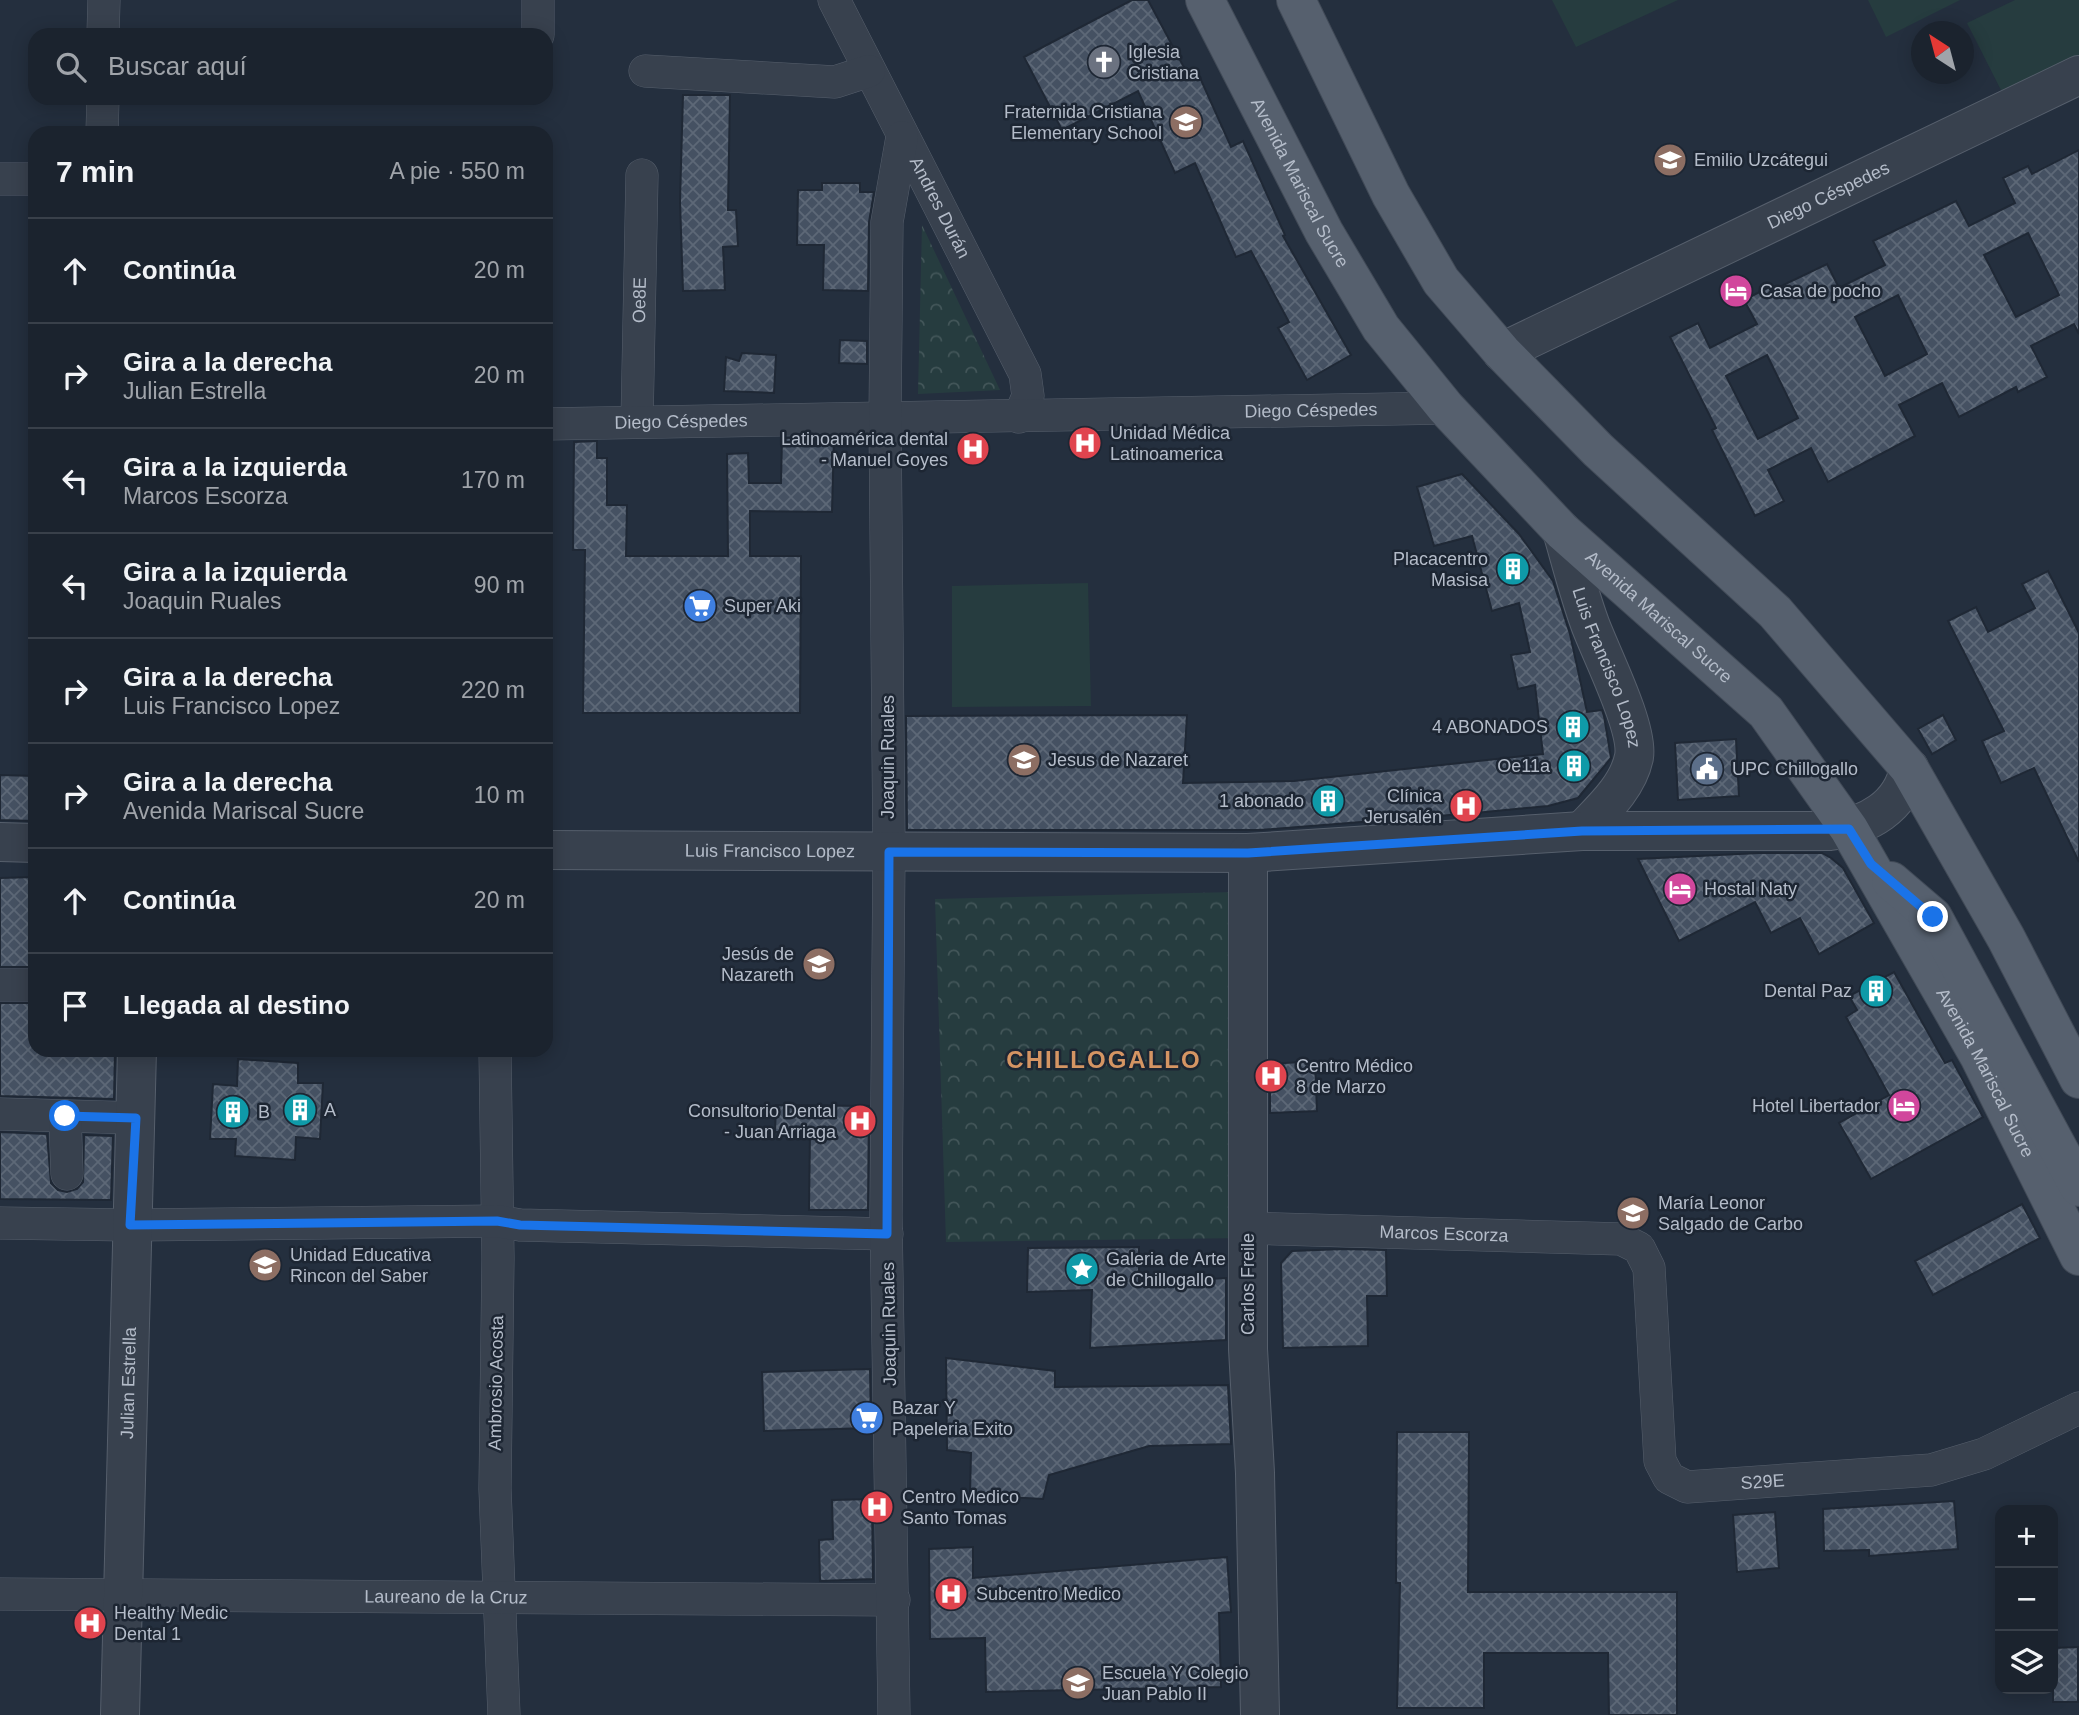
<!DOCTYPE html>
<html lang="es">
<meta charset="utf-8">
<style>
:root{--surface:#1b232e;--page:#282f3a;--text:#f1f3f6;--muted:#a0a4aa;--line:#39404a}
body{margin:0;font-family:Arial,sans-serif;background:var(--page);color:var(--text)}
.controls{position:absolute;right:21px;bottom:21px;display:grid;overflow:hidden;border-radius:14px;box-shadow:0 4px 18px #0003}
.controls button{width:63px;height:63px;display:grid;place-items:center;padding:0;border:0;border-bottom:2px solid var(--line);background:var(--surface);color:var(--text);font:35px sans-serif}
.compass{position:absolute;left:1911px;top:21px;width:63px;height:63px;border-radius:50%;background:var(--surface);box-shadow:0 4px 18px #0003;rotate:324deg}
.stop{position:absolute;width:21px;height:21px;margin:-16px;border:5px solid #1a73e8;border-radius:50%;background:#fff}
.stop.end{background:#1a73e8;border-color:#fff;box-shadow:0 2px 7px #0008}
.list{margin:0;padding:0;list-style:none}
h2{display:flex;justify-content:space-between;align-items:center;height:91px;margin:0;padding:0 28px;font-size:30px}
h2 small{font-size:23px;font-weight:400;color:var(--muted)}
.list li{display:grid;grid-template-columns:46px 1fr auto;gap:21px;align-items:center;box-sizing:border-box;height:105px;padding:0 28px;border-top:2px solid var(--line)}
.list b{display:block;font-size:26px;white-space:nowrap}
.list p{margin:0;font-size:23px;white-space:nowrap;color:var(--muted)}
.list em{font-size:23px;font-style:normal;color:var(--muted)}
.icon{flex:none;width:38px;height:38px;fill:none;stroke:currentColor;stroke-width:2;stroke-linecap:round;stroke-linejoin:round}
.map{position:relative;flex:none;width:2079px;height:1715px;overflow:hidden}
.search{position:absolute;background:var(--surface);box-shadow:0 4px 18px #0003;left:28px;top:28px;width:525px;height:77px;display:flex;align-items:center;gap:18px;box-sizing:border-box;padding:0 24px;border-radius:21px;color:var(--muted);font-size:26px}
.panel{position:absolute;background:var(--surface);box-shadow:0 4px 18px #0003;left:28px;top:126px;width:525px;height:931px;border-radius:21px}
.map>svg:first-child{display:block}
.green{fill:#263c3f}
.forest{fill:url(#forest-crowns)}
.building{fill:url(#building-cross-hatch);stroke:#1f2835;stroke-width:2;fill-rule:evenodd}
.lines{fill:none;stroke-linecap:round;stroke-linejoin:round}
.minor-casing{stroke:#565f6c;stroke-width:33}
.tertiary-casing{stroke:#565f6c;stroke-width:40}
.primary-casing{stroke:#414a57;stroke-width:40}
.minor{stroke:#38414e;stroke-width:32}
.tertiary{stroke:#38414e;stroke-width:38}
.primary{stroke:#56606e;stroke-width:38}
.route{stroke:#1a73e8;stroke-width:9}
.labels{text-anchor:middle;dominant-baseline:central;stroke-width:5;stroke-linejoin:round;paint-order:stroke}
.poi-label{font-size:18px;fill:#b4bcc9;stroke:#1d2633;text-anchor:start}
.street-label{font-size:18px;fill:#b4bcc9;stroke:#1d2633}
.district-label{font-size:24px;font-weight:bold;letter-spacing:2px;fill:#d59563;stroke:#1d2633}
</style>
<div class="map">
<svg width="2079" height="1715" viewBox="0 0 2079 1715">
<defs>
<pattern id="forest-crowns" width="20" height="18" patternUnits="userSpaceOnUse" patternTransform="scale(1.75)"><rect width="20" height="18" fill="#263c3f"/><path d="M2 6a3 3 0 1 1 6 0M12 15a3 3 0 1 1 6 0" fill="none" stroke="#435659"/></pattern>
<pattern id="building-cross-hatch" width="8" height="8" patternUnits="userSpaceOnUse" patternTransform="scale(1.75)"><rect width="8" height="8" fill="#455162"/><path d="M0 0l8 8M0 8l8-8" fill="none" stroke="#5d6877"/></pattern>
</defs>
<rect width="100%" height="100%" fill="#242f3e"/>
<!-- green -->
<g class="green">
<polygon points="1552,0 1678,0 1576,47"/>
<polygon points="1868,0 1960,0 1886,37"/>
<polygon points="2015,0 2079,0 2079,67 2007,102 1967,23"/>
<polygon points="1088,583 1091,706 952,707 952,586"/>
</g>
<!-- forest -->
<g class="forest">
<polygon points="922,225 1000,390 918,394"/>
<polygon points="1235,892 1244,1238 946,1242 935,899"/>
</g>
<!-- building -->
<g class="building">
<polygon points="1132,0 1148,0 1188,75 1197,71 1231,147 1243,141 1285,235 1283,236 1351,355 1307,380 1278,328 1289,322 1251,251 1236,257 1195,163 1175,173 1138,91 1062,130 1024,57"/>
<polygon points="683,95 730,95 728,210 736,210 738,246 723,247 725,290 683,291 680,201"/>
<path d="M2079,150V334L2074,324L2031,346L2047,377L2018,392L2016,387L1959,417L1942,383L1899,405L1915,436L1828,482L1811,448L1768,470L1784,501L1755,516L1712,430L1716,428L1670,337L1698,323L1710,348L1757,324L1744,300L1769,287L1771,291L1827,264L1839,288L1885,265L1873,241L1956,201L1969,226L2015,203L2003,178L2028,166L2032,174ZM2028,233L2059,295L2016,317L1984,255ZM1898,295L1927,354L1885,376L1855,317ZM1767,355L1798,418L1758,439L1726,376Z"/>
<polygon points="822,183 860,183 860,192 874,192 869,222 868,291 823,290 824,245 797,245 798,190 822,190"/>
<polygon points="840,340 867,341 867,364 839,363"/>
<polygon points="742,353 776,355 774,393 724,391 726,357 739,361"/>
<polygon points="834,437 832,512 750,511 750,556 801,556 800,713 583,713 585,550 573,550 574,442 597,441 597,458 607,458 607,505 627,505 626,556 728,556 727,454 748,453 749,483 781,483 782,438"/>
<polygon points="1462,474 1519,534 1553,581 1570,634 1587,712 1602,710 1604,716 1611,758 1578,798 1548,806 1475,813 1260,830 907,830 906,716 1187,715 1183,783 1294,781 1543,754 1535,685 1518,689 1511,655 1530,652 1519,603 1492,611 1472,536 1434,546 1417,487"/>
<polygon points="2048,571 2079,633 2079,862 2034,768 2001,783 1982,741 2004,731 1948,621 1976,607 1988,632 2035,608 2022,584"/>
<polygon points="1943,715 1956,740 1932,754 1918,729"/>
<polygon points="1736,739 1739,796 1678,800 1675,743"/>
<polygon points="0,775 35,776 35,821 0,820"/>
<polygon points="1759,853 1822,853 1831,858 1843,868 1874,923 1819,954 1800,918 1771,933 1755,902 1679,941 1638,859"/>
<polygon points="35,877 35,967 0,967 0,878"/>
<polygon points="1894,972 1945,1063 1952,1060 1983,1117 1871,1179 1839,1123 1889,1095 1846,1017 1857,1010 1849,996"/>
<polygon points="0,1003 35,1003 35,1050 115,1050 114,1099 0,1096"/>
<polygon points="238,1059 298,1063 298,1083 323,1083 320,1139 296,1137 295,1160 235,1156 236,1139 210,1139 213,1084 237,1086"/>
<polygon points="1315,1061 1317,1111 1270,1113 1270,1064"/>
<polygon points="776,1105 869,1106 868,1210 809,1210 810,1132 775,1132"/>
<polygon points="0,1132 47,1134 51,1183 58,1190 67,1192 77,1189 83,1182 84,1135 113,1136 111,1200 0,1199"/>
<polygon points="2022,1204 2040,1238 1933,1295 1915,1261"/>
<polygon points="1139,1247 1139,1283 1226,1278 1226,1340 1090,1348 1092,1290 1027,1292 1028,1248"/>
<polygon points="1343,1249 1386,1250 1387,1296 1367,1296 1368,1346 1283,1348 1281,1263 1292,1251"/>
<polygon points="946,1358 1055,1371 1055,1387 1228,1385 1231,1444 1149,1446 1049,1475 1043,1499 970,1495 971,1453 947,1450"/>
<polygon points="870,1369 871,1428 764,1431 762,1372"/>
<polygon points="1397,1432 1469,1432 1468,1592 1677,1592 1677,1715 1609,1715 1608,1653 1484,1653 1484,1708 1397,1708 1400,1583 1396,1583"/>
<polygon points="872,1499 873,1579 820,1581 819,1540 833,1539 832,1500"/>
<polygon points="1954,1501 1958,1549 1869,1556 1869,1550 1824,1551 1823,1509"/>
<polygon points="1775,1512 1779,1568 1737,1572 1733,1515"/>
<polygon points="973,1547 973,1578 1227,1557 1231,1612 1219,1613 1221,1687 986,1692 985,1638 930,1639 929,1549"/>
<polygon points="2078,1647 2078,1702 2053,1702 2053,1648"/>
</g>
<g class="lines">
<defs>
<g id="minor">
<path id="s1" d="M834,0L1025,374L1028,396L1019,417"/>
<polyline points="103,35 104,0"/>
<polyline points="538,35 538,0"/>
<polyline points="645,71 835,82 869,71"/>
<polyline points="102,133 103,98"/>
<polyline points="0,179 35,179"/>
<path id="s2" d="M637,422L642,175"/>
<path id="s3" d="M546,424L1446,408"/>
<polyline points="0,985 35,985"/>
<polyline points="495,1050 498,1258 495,1489 504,1715"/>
<polyline points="0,1114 136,1118"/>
<polyline points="65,1116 67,1174"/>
<polyline points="0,1223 130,1225 497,1221 520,1225 887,1234"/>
<path id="s4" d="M1248,1228L1621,1239L1639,1248L1649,1268L1660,1461L1669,1478L1687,1487L1931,1470L1984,1454L2079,1408"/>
<path id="s5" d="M0,1594L894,1600"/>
<polyline points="894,1715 886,1216 889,852 885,419 887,222 902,137"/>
</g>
<g id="tertiary">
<path id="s6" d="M1502,352L2079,75"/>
<path id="s7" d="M1562,531C1571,562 1579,594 1590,624C1601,654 1639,728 1634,757C1628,787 1602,810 1582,831"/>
<polyline points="0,842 35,843"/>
<path id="s8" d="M546,850L1248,853L1582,831H1830C1867,826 1902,807 1909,768"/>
<polyline points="1248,853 1248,1349 1255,1473 1260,1715"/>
<path id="s9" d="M120,1715L137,1050"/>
</g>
<g id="primary">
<path id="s10" d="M1205,0L1324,232L1381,328L1446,408L1562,531L1766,712L1849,829L1979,1056L2079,1256"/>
<polyline points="1296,0 1391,195 1441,281 1502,352 1598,450 1775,612 1909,768 2006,938 2079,1079"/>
<polyline points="1891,881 1933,917 2079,1187"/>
</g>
</defs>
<!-- minor casing -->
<use href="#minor" class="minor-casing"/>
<!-- tertiary casing -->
<use href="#tertiary" class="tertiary-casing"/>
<!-- primary casing -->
<use href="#primary" class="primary-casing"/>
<!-- minor -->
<use href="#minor" class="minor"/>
<!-- tertiary -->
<use href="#tertiary" class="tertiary"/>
<!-- primary -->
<use href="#primary" class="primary"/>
</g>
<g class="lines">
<!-- route -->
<polyline class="route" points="65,1116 136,1118 130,1225 497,1221 520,1225 887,1234 889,852 1248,853 1582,831 1849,829 1871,864 1933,917"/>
</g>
<!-- icons -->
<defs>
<symbol id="church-disc" viewBox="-11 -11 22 22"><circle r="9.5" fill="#6b7280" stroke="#1d2633"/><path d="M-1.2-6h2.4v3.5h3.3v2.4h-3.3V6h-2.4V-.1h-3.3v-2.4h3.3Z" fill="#fff"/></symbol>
<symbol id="school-disc" viewBox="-11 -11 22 22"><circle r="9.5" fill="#8d6e63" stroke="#1d2633"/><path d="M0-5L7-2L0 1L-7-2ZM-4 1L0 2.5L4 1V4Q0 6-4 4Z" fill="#fff"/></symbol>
<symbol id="hotel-disc" viewBox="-11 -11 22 22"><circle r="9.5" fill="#d1479c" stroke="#1d2633"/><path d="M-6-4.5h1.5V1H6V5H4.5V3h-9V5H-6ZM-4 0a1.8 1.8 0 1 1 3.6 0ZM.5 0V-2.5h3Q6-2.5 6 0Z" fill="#fff"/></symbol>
<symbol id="hospital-disc" viewBox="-11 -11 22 22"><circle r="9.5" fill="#e0444e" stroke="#1d2633"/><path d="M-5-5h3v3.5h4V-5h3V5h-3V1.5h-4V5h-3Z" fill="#fff"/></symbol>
<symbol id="building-disc" viewBox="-11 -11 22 22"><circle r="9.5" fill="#0f9aa8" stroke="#1d2633"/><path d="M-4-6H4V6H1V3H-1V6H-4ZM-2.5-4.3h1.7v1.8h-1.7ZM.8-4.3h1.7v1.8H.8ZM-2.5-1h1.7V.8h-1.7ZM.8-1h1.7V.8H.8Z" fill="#fff"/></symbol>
<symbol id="supermarket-disc" viewBox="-11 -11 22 22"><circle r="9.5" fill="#3f7fe0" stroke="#1d2633"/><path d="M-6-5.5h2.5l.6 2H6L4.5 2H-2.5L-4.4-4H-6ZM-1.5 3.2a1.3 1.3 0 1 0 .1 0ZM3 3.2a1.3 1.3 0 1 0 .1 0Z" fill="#fff"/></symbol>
<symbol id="civic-disc" viewBox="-11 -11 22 22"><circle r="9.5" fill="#5c6f8a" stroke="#1d2633"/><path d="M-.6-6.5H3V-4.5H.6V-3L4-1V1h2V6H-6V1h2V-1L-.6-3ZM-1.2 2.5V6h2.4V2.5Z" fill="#fff"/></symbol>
<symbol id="sight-disc" viewBox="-11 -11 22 22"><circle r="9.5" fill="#0f9aa8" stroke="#1d2633"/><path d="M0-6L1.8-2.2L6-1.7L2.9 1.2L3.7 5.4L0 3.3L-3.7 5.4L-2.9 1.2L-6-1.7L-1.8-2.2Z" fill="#fff"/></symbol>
</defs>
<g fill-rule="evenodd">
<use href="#church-disc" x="1085" y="43" width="38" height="38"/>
<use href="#school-disc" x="1167" y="103" width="38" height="38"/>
<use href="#school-disc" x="1651" y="141" width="38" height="38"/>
<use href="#hotel-disc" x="1717" y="272" width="38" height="38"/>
<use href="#hospital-disc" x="1066" y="424" width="38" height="38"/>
<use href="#hospital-disc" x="954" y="430" width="38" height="38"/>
<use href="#building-disc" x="1494" y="550" width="38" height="38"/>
<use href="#supermarket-disc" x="681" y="587" width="38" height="38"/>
<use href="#building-disc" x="1554" y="708" width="38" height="38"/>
<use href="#school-disc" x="1005" y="741" width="38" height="38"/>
<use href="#building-disc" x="1555" y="747" width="38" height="38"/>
<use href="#civic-disc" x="1688" y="750" width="38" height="38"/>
<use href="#building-disc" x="1309" y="782" width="38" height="38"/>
<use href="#hospital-disc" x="1447" y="787" width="38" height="38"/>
<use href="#hotel-disc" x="1661" y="870" width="38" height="38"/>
<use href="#school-disc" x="800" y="945" width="38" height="38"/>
<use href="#building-disc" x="1857" y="972" width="38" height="38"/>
<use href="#hospital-disc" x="1252" y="1057" width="38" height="38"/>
<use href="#hotel-disc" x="1885" y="1087" width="38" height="38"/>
<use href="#building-disc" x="281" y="1091" width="38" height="38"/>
<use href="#building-disc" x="214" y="1093" width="38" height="38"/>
<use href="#hospital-disc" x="841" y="1102" width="38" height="38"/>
<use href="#school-disc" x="1614" y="1194" width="38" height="38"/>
<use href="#school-disc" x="246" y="1246" width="38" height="38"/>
<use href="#sight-disc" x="1063" y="1250" width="38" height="38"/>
<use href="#supermarket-disc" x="848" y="1399" width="38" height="38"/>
<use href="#hospital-disc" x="858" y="1488" width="38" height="38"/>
<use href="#hospital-disc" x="932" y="1575" width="38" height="38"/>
<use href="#hospital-disc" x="71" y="1604" width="38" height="38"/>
<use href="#school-disc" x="1059" y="1664" width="38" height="38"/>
</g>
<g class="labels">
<!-- poi labels -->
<g class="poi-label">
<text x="1128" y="52">Iglesia<tspan x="1128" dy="21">Cristiana</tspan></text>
<text x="1162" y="112" text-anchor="end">Fraternida Cristiana<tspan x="1162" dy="21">Elementary School</tspan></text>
<text x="1694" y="160">Emilio Uzcátegui</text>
<text x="1760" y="291">Casa de pocho</text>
<text x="1110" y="433">Unidad Médica<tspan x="1110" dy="21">Latinoamerica</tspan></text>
<text x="948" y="439" text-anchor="end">Latinoamérica dental<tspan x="948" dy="21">- Manuel Goyes</tspan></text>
<text x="1488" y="559" text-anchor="end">Placacentro<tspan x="1488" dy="21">Masisa</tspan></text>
<text x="724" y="606">Super Aki</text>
<text x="1548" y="727" text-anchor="end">4 ABONADOS</text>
<text x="1048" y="760">Jesus de Nazaret</text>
<text x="1550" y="766" text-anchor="end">Oe11a</text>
<text x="1732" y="769">UPC Chillogallo</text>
<text x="1442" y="796" text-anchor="end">Clínica<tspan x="1442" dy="21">Jerusalén</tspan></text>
<text x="1304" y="801" text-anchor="end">1 abonado</text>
<text x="1704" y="889">Hostal Naty</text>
<text x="794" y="954" text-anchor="end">Jesús de<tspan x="794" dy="21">Nazareth</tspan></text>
<text x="1852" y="991" text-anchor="end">Dental Paz</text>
<text x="1296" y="1066">Centro Médico<tspan x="1296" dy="21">8 de Marzo</tspan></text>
<text x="1880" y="1106" text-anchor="end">Hotel Libertador</text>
<text x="324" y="1110">A</text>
<text x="836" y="1111" text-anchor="end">Consultorio Dental<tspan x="836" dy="21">- Juan Arriaga</tspan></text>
<text x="258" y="1112">B</text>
<text x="1658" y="1203">María Leonor<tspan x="1658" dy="21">Salgado de Carbo</tspan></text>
<text x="290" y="1255">Unidad Educativa<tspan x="290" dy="21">Rincon del Saber</tspan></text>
<text x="1106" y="1259">Galeria de Arte<tspan x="1106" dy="21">de Chillogallo</tspan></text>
<text x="892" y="1408">Bazar Y<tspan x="892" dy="21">Papeleria Exito</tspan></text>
<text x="902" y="1497">Centro Medico<tspan x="902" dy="21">Santo Tomas</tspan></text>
<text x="976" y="1594">Subcentro Medico</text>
<text x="114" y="1613">Healthy Medic<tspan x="114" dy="21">Dental 1</tspan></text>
<text x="1102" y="1673">Escuela Y Colegio<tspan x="1102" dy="21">Juan Pablo II</tspan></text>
</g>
<!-- street labels -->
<g class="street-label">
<text stroke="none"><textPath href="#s10" startOffset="206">Avenida Mariscal Sucre</textPath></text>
<text stroke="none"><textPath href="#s6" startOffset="362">Diego Céspedes</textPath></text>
<text stroke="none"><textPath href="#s1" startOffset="233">Andres Durán</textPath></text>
<text stroke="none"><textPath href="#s2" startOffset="122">Oe8E</textPath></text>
<text stroke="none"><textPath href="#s3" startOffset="765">Diego Céspedes</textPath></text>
<text stroke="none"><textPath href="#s3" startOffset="135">Diego Céspedes</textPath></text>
<text stroke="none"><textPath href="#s10" startOffset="774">Avenida Mariscal Sucre</textPath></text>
<text stroke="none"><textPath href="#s7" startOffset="144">Luis Francisco Lopez</textPath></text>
<text transform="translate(888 757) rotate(-90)">Joaquin Ruales</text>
<text stroke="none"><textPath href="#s8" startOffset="224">Luis Francisco Lopez</textPath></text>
<text stroke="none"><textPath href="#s10" startOffset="1340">Avenida Mariscal Sucre</textPath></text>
<text stroke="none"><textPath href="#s4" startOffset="196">Marcos Escorza</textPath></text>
<text transform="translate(1248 1284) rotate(-90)">Carlos Freile</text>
<text transform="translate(889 1324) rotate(-91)">Joaquin Ruales</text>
<text stroke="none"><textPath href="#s9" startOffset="332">Julian Estrella</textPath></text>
<text transform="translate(496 1383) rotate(-89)">Ambrosio Acosta</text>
<text stroke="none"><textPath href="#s4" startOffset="724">S29E</textPath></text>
<text stroke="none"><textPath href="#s5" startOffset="446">Laureano de la Cruz</textPath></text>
</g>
<!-- district labels -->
<g class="district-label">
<text x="1104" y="1059">CHILLOGALLO</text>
</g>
</g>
</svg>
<div class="controls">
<button>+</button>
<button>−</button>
<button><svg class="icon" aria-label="layers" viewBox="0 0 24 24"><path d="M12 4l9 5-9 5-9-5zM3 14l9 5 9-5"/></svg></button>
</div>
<svg class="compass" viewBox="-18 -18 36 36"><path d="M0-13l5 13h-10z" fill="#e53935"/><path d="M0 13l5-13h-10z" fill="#a0a4aa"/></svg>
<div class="stop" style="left:65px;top:1116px"></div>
<div class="stop end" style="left:1933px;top:917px"></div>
<div class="search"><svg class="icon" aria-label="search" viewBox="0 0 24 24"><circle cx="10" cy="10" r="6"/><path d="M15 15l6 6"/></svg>Buscar aquí</div>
<section class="panel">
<h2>7 min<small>A pie · 550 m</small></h2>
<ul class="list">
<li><svg class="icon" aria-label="ahead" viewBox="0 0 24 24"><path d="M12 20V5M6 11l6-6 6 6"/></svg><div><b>Continúa</b></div><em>20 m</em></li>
<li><svg class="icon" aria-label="right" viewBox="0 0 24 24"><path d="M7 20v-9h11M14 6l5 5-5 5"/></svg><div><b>Gira a la derecha</b><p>Julian Estrella</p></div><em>20 m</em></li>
<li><svg class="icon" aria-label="left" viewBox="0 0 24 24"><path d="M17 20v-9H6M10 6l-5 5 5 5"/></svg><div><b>Gira a la izquierda</b><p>Marcos Escorza</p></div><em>170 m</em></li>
<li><svg class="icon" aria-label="left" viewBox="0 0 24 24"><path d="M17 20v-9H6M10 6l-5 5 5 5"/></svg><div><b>Gira a la izquierda</b><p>Joaquin Ruales</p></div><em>90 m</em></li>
<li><svg class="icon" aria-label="right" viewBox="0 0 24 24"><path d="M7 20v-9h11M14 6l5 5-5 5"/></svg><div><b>Gira a la derecha</b><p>Luis Francisco Lopez</p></div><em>220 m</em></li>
<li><svg class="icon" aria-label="right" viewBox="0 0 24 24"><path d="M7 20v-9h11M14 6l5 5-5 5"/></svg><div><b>Gira a la derecha</b><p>Avenida Mariscal Sucre</p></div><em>10 m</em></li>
<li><svg class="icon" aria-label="ahead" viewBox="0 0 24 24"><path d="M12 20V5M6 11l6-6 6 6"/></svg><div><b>Continúa</b></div><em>20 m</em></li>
<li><svg class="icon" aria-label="arrive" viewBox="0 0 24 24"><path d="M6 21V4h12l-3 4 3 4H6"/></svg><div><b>Llegada al destino</b></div></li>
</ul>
</section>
</div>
